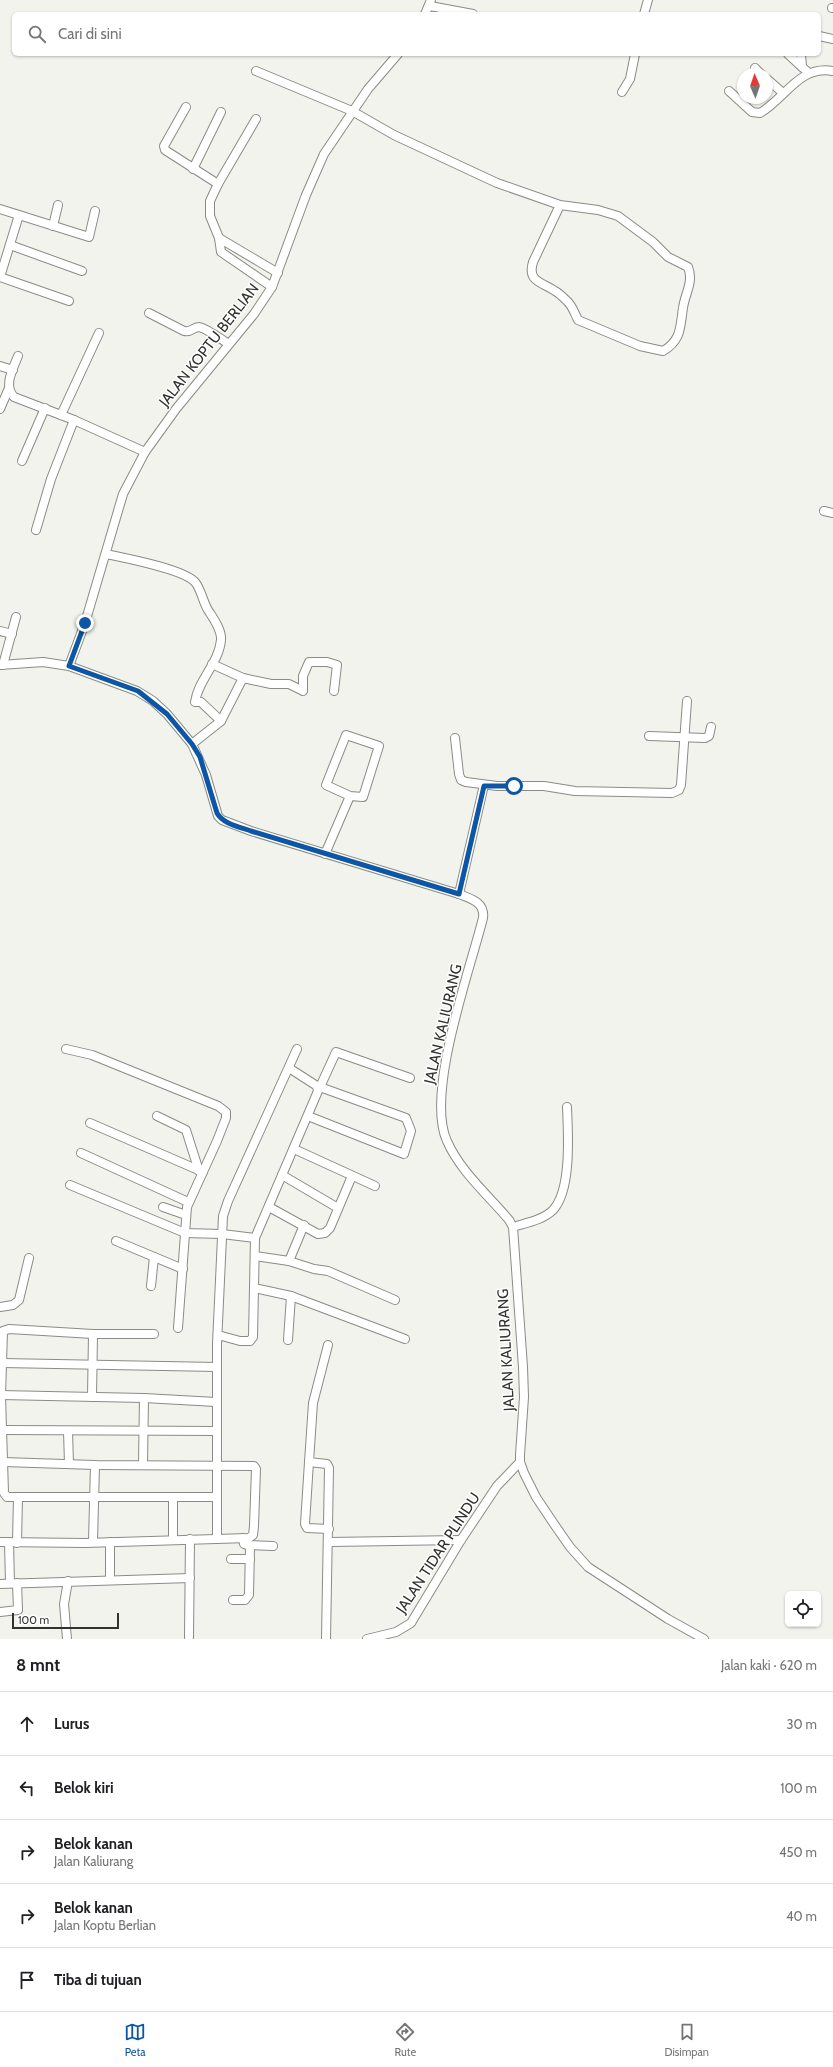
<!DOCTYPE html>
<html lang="id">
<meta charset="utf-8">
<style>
:root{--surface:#fff;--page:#f6f6f6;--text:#202124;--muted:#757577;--line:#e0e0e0;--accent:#0d56a5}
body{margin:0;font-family:Cabin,sans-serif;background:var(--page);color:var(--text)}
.controls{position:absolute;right:12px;bottom:12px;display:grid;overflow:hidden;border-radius:6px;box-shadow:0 1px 3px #0004}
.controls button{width:36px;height:36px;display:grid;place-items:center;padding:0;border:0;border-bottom:1px solid var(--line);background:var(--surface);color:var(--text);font:20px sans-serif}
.compass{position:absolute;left:737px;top:68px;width:36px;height:36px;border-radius:50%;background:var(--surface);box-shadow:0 1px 3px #0004;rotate:358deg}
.scale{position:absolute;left:12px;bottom:10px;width:107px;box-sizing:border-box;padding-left:4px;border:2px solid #323230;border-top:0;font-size:11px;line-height:14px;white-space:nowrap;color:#323230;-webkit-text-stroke:3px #fff;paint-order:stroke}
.stop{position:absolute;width:12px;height:12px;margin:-9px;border:3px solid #0d56a5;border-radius:50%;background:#fff}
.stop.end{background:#0d56a5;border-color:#fff;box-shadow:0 1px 4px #0008}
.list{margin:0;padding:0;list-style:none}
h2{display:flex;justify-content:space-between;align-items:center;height:52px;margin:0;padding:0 16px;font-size:17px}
h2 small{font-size:13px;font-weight:400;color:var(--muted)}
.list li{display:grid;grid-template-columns:26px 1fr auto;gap:12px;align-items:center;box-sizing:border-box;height:64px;padding:0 16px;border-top:1px solid var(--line)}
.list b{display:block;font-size:15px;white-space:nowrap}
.list p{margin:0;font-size:13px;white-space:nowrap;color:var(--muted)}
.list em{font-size:13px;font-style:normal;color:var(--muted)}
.icon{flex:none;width:22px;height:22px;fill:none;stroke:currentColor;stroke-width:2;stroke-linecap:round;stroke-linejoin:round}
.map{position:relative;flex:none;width:833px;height:1639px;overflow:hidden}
.search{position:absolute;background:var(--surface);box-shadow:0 1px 3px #0004;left:12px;right:12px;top:12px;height:44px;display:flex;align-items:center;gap:10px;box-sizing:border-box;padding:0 14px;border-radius:6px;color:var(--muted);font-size:15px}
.sheet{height:372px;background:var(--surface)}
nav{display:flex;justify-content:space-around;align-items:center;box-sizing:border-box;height:56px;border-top:1px solid var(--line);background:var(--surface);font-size:11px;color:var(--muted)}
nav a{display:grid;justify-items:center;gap:2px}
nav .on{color:var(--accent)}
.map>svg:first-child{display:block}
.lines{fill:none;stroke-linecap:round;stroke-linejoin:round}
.street-casing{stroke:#8b8b86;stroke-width:10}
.street{stroke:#fff;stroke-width:8}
.route{stroke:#0d56a5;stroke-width:5}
.labels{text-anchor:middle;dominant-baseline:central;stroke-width:3;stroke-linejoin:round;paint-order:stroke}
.street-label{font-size:15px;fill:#323230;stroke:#fff}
</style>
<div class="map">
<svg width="833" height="1639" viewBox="0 0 833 1639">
<rect width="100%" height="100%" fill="#f3f3ee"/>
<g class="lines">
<defs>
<g id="street">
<polyline points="430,6 473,14"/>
<polyline points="832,8 833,8"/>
<polyline points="425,14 431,0"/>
<polyline points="644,14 648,0"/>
<polyline points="819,36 833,39"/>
<polyline points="788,54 802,67"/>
<polyline points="801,54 802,67 809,73"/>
<polyline points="755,68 761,74"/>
<path d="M256,71L352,111L394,135L497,183L560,205L598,210L618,216L653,242L668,257L688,267C694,282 685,293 683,308C680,326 682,340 663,351L640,346L578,320C575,314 572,305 567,301C563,297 559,293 555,291C542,282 527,282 533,262L560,205"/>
<polyline points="767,79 783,93"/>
<path d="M729,91L752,112L760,113C786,98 799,65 833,71"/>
<polyline points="622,92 630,79 635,54"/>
<polyline points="186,107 164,146 165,150 218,184"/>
<polyline points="256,119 218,184 210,201 210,216 219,238 278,273"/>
<polyline points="193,169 221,112"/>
<polyline points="0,209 89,237 95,211"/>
<polyline points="53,226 58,205"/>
<polyline points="219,238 221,252 272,287"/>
<polyline points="10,245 82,271"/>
<polyline points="0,277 69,301"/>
<polyline points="0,277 19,215"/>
<path d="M149,313L184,331C191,333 193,327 199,327C206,328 222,340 229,344"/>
<path d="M18,356C13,369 3,386 14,397L74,420L145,452"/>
<polyline points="0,366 13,370"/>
<polyline points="0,409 9,388"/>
<polyline points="61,415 99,333"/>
<polyline points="22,461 45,408"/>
<polyline points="824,511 833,513"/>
<polyline points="36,530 51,479 74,420"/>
<path d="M106,554C125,558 183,569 195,582C201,589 203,602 208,610C213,618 222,630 221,640C219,663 198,680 195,702H201L221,721"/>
<polyline points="0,631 12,634"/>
<polyline points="212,664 243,678 271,684 289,684 303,691 303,676 309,662 327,662 337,665 334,691"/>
<path d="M0,665L43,662L69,666L137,691L153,701L167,714L192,744L206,775L218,816L222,820L251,831L459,894C471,899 485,902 483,918C470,970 425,1094 447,1141C460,1171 488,1195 509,1220L513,1227L523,1367L524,1397L520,1455V1462L524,1473L536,1497L554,1524L570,1547L588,1567L668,1619L704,1639"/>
<polyline points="3,665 16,617"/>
<polyline points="69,666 85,623 123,494 145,452 176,409 254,314 272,287 306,195 324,154 368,89 398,54"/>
<polyline points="649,736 705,738 709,736 711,727"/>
<polyline points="455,738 459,774 461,780 466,782 497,786 544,786 575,791 672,793 679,790 681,785 687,701"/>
<polyline points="192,744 221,721 243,678"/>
<polyline points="325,854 350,796 363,797 379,746 346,735 326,785 350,796"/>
<polyline points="459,894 484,785"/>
<polyline points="66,1049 92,1055 218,1106 226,1112 226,1118 217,1141 187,1207 178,1328"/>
<polyline points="320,1087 336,1052 410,1078"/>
<polyline points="157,1116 186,1130 199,1171"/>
<polyline points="308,1116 404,1154 411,1131 406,1118 317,1086"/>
<polyline points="90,1123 203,1172"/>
<polyline points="294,1149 375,1186"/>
<polyline points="81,1153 188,1202"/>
<polyline points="282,1175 338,1208"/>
<polyline points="70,1185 185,1233 222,1234 255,1238"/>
<polyline points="163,1207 186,1215"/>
<polyline points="269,1207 318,1234 325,1233 330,1228 352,1176"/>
<path d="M513,1227C526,1223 543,1220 553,1210C572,1190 568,1132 567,1107"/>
<polyline points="116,1241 183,1269"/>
<polyline points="255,1256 289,1261 314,1269 328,1271 395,1300"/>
<polyline points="289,1261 304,1225"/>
<polyline points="151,1286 154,1257"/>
<polyline points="254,1288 291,1296 405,1339"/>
<polyline points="0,1307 13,1305 19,1300 29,1258"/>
<polyline points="154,1334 93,1334 9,1329 3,1331 1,1396 4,1493 7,1497 216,1497"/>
<polyline points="218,1335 240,1341 250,1341 253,1337 255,1238 318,1091 317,1086 289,1068"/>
<polyline points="288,1340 291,1296"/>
<polyline points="2,1363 217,1367"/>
<polyline points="0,1395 144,1398 216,1402"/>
<polyline points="92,1397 93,1334"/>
<polyline points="3,1430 217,1431"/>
<polyline points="68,1431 69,1464"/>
<polyline points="309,1462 305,1524 307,1528 329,1529"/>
<polyline points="143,1464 144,1398"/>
<polyline points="243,1538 244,1544 247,1545 273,1546"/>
<polyline points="217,1539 217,1344 223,1216 228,1201 297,1049"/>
<polyline points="173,1540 173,1497"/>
<polyline points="0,1542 85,1543 249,1538 253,1535 254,1526 256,1469 254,1466 95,1465 3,1462"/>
<polyline points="9,1542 10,1583"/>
<polyline points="93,1542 95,1465"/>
<polyline points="110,1542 110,1579"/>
<polyline points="329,1542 461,1540"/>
<polyline points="17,1543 18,1497"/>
<polyline points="231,1559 250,1559"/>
<polyline points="0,1584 190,1578"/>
<polyline points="233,1600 245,1600 249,1595 250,1546"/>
<polyline points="0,1612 18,1610 17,1583"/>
<polyline points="189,1637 190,1539"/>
<polyline points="67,1639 64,1604 68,1581"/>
<polyline points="326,1639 329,1468 327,1464 309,1462 313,1403 328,1345"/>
<polyline points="367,1639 396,1632 411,1623 461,1540 497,1486 520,1462"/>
</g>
</defs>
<!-- street casing -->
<use href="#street" class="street-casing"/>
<!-- street -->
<use href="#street" class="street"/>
</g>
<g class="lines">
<!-- route -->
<path class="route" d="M85,623L69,666L138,691L167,714L192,744L200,757L217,813C223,824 240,827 251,831L459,894L484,786H514"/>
</g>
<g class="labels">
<!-- street labels -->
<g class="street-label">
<text transform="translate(209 345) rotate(-52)">JALAN KOPTU BERLIAN</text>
<text transform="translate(443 1024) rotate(-77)">JALAN KALIURANG</text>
<text transform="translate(506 1350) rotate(-93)">JALAN KALIURANG</text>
<text transform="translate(438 1553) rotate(-57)">JALAN TIDAR PLINDU</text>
</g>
</g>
</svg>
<div class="controls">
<button><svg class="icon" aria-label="locate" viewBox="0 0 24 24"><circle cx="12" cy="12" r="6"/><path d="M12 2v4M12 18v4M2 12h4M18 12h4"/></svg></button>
</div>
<svg class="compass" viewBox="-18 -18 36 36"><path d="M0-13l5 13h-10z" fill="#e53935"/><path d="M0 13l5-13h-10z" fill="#757577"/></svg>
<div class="scale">100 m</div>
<div class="stop" style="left:514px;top:786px"></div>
<div class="stop end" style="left:85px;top:623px"></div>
<div class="search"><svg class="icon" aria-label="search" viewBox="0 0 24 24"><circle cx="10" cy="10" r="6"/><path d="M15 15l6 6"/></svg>Cari di sini</div>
</div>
<section class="sheet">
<h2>8 mnt<small>Jalan kaki · 620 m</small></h2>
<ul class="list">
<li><svg class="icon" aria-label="ahead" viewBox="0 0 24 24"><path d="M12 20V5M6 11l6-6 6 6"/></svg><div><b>Lurus</b></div><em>30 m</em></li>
<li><svg class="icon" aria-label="left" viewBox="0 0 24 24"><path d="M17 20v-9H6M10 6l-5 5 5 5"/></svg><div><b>Belok kiri</b></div><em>100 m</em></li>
<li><svg class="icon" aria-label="right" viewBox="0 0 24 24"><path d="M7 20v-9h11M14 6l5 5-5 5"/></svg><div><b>Belok kanan</b><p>Jalan Kaliurang</p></div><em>450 m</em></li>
<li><svg class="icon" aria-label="right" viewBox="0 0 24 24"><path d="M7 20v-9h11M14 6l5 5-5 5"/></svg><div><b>Belok kanan</b><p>Jalan Koptu Berlian</p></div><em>40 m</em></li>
<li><svg class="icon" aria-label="arrive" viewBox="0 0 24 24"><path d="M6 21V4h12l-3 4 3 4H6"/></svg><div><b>Tiba di tujuan</b></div></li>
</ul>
</section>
<nav>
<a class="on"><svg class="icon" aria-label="map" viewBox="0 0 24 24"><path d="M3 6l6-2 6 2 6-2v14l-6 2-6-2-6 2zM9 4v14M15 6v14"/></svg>Peta</a>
<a><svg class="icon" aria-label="directions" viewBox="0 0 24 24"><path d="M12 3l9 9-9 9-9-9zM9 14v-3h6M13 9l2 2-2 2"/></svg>Rute</a>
<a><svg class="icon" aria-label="saved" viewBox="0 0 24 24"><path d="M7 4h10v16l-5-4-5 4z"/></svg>Disimpan</a>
</nav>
